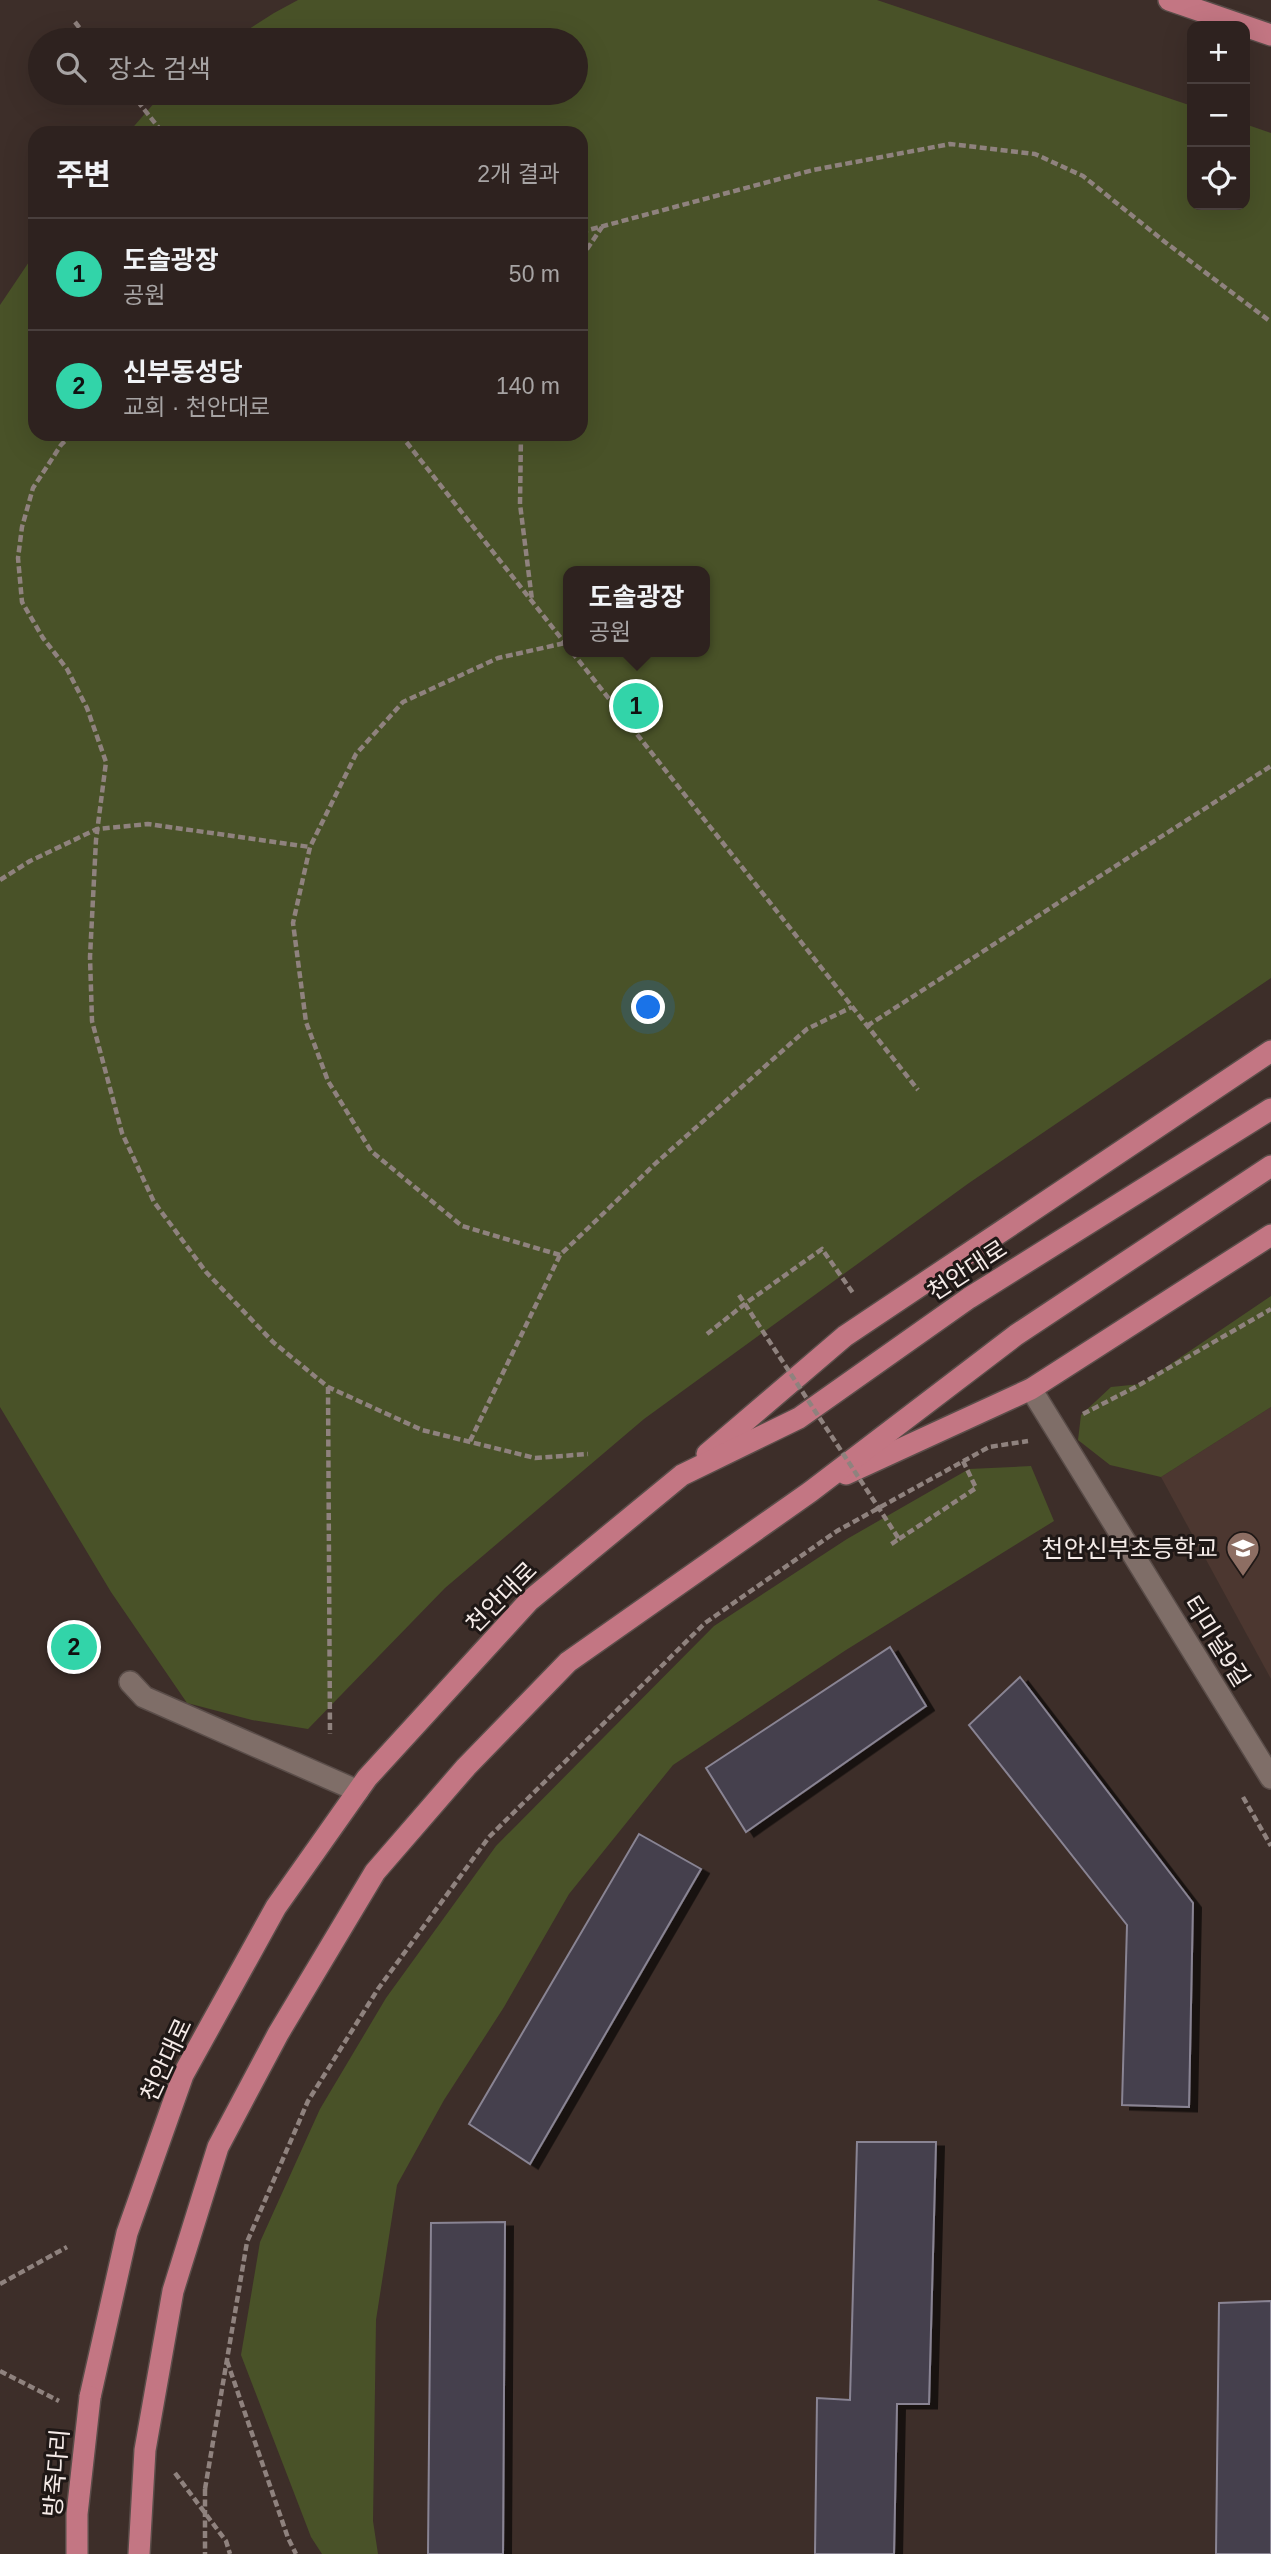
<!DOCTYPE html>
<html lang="ko">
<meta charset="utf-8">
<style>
:root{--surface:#2e221f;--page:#362a28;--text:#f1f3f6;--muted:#a7a4a4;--line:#493f3d;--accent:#32d4a9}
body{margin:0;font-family:Helvetica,"Noto Sans KR",sans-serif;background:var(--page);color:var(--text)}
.controls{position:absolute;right:21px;top:21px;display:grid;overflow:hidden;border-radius:14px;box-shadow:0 7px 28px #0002}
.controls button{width:63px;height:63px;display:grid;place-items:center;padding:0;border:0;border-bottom:2px solid var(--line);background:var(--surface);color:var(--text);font:35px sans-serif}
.you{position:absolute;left:649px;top:1008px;width:24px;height:24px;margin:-18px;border:5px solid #fff;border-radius:50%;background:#1a73e8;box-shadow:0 0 0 10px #1a73e833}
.badge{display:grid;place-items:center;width:46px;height:46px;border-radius:50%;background:var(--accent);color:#111;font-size:23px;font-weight:700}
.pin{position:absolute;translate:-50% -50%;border:4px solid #fff;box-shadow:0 2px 7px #0006}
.popup{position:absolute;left:563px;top:566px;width:147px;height:91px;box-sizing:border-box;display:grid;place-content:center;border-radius:14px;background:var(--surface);filter:drop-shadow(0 2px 5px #0005);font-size:23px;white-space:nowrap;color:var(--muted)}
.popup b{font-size:26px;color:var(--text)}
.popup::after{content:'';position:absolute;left:50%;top:100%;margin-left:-14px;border:14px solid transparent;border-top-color:var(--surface)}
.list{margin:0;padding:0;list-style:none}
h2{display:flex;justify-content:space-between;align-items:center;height:91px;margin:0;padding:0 28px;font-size:30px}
h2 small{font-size:23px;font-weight:400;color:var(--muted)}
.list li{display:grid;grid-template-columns:46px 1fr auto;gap:21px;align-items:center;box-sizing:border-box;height:112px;padding:0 28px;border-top:2px solid var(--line)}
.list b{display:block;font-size:26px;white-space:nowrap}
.list p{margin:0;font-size:23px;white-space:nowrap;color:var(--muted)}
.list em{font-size:23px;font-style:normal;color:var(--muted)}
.icon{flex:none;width:38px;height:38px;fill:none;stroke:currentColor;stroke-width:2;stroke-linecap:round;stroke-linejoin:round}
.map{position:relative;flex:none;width:1271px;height:2554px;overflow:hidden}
.search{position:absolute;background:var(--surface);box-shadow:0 7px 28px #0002;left:28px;top:28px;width:560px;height:77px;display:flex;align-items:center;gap:18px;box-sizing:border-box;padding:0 24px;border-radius:38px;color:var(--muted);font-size:26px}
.panel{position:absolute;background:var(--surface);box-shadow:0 7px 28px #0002;left:28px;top:126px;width:560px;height:315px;border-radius:21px}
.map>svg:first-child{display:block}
.built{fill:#4c3730}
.green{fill:#495228;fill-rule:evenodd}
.building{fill:#443f4d;stroke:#898493;stroke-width:2;filter:url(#shadow)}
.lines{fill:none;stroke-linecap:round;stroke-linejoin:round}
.minor-casing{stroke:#5a4d49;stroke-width:24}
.major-casing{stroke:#5a4d49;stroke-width:24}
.path{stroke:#8f827e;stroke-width:4.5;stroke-dasharray:7 3.5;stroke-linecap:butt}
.minor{stroke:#7f6e68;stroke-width:21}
.major{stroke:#c37683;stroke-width:21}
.major-bridge-casing{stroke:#5a4d49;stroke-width:24;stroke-linecap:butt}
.path-bridge{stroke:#8f827e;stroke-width:4.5;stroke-dasharray:7 3.5;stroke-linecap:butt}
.major-bridge{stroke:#c37683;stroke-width:21}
.labels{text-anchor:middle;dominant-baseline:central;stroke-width:6;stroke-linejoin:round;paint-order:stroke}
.street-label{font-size:24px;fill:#f5ebe8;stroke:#1f1816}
.poi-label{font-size:24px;fill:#f5ebe8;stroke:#1f1816;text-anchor:end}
</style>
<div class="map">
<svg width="1271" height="2554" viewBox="0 0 1271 2554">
<defs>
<filter id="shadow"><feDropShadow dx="8" dy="4.5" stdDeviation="0" flood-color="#0009"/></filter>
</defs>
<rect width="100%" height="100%" fill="#3d2e29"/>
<!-- built -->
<polygon class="built" points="1271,1407 1271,1679 1161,1477"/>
<!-- green -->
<g class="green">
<path d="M298,0H877L1192,106V205H1245V124L1271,133V978L969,1183L644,1419L445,1588L308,1729L252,1720L187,1703L111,1592L0,1407V305L35,253V434H581V133H128L163,93H576V40H232L274,13ZM568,571H704V652H568Z"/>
<polygon points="1271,1296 1271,1407 1161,1477 1110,1465 1078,1440 1081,1415 1111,1387 1141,1384"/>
<polygon points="1031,1466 1054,1521 846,1650 673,1765 569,1894 504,2007 444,2100 397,2185 376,2320 373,2521 378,2554 322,2554 311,2537 241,2355 260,2242 320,2109 386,1998 496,1846 714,1626 847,1539 969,1469"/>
</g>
<!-- building -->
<g class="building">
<polygon points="890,1647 926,1706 746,1832 706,1768"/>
<polygon points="1020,1677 1193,1903 1189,2107 1122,2105 1127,1925 969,1725"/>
<polygon points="639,1834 701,1869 530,2164 469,2124"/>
<polygon points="857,2142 936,2142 929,2404 897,2404 894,2554 815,2554 817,2398 850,2400"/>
<polygon points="505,2222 503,2554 428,2554 431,2223"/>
<polygon points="1271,2301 1271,2554 1216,2554 1219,2303"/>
</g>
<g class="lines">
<defs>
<g id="minor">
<polyline points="1031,1389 1271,1778"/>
<polyline points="130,1682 144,1697 358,1791"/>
</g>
<g id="major">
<polyline points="1169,0 1271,35"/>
<polyline points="707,1454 845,1336 1271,1051"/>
<polyline points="846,1474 1031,1389 1271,1235"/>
<polyline points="90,2397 127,2233 183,2075 276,1907 367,1778 529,1601 682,1475 799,1418 969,1298 1271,1109"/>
<polyline points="139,2554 145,2450 173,2291 218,2147 278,2034 375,1872 466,1767 568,1662 810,1492 1016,1335 1271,1166"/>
</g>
</defs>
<!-- minor casing -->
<use href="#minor" class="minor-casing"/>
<!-- major casing -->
<use href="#major" class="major-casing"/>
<!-- path -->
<g class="path">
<polyline points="75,22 89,40"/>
<polyline points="131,93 163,133"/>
<polyline points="581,232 813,170 950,144 1035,154 1083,176 1165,242 1271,322"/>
<polyline points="581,258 602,227"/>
<polyline points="72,434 61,445 33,488 22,527 18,558 22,602 43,638 67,669 87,708 106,762 96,840 90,957 92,1021 122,1133 154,1202 206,1272 273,1342 328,1387 422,1430 535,1458 588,1454"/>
<polyline points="400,434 568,647"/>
<polyline points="521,434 520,504 532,600"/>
<polyline points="572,652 918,1090"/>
<polyline points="0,880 30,861 97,829 148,824 310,847"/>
<polyline points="867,1026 1271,766"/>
<polyline points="560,1255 462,1226 371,1151 328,1081 306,1022 293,923 310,847 356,754 403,702 498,658 565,643"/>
<polyline points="707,1334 746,1303 822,1249 853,1293"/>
<polyline points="328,1387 330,1734"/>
<polyline points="1083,1414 1141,1384 1271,1309"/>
<polyline points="470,1441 560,1255 656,1163 807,1029 852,1007"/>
<polyline points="899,1539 976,1488 963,1461"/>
<polyline points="1243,1797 1271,1846"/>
<polyline points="0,2284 67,2247"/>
<polyline points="227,2361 288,2538 296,2554"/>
<polyline points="0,2371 59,2401"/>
<polyline points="175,2473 226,2541 230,2554"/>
<polyline points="205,2489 247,2242 308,2101 378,1989 489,1837 705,1623 837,1531 989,1447 1028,1441"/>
</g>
<!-- minor -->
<use href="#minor" class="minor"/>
<!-- major -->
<use href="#major" class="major"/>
<defs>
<polyline id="major-bridge" points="77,2554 77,2514 90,2397"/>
</defs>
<!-- major-bridge casing -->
<use href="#major-bridge" class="major-bridge-casing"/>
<!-- path-bridge -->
<g class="path-bridge">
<polyline points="739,1295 899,1539 890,1545"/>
<polyline points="205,2489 205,2554"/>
</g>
<!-- major-bridge -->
<use href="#major-bridge" class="major-bridge"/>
</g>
<!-- icons -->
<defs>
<symbol id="school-pin" viewBox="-11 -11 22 30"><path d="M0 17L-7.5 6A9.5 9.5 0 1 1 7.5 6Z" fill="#8d6e63" stroke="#1f1816"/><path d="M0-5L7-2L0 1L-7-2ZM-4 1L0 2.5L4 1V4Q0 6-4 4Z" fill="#fff"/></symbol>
</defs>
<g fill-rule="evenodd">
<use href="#school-pin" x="1224" y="1529" width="38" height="52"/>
</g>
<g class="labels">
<!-- street labels -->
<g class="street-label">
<text transform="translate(967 1270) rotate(-33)">천안대로</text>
<text transform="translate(501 1597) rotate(-45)">천안대로</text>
<text transform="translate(1217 1641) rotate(58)">터미널9길</text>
<text transform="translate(166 2060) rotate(-65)">천안대로</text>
<text transform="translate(56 2473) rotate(-85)">방죽다리</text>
</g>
<!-- poi labels -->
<g class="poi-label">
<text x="1218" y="1548">천안신부초등학교</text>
</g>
</g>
</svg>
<div class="controls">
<button>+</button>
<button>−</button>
<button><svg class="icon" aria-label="locate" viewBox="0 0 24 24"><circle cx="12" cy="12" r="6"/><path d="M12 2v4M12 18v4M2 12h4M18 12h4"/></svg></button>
</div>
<div class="you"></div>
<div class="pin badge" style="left:636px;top:706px">1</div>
<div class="popup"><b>도솔광장</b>공원</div>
<div class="pin badge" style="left:74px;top:1647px">2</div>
<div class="search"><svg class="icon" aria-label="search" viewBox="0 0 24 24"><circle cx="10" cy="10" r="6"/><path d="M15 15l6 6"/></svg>장소 검색</div>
<section class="panel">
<h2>주변<small>2개 결과</small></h2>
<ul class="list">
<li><span class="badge">1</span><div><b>도솔광장</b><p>공원</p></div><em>50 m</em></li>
<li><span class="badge">2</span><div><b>신부동성당</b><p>교회 · 천안대로</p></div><em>140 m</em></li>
</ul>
</section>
</div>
